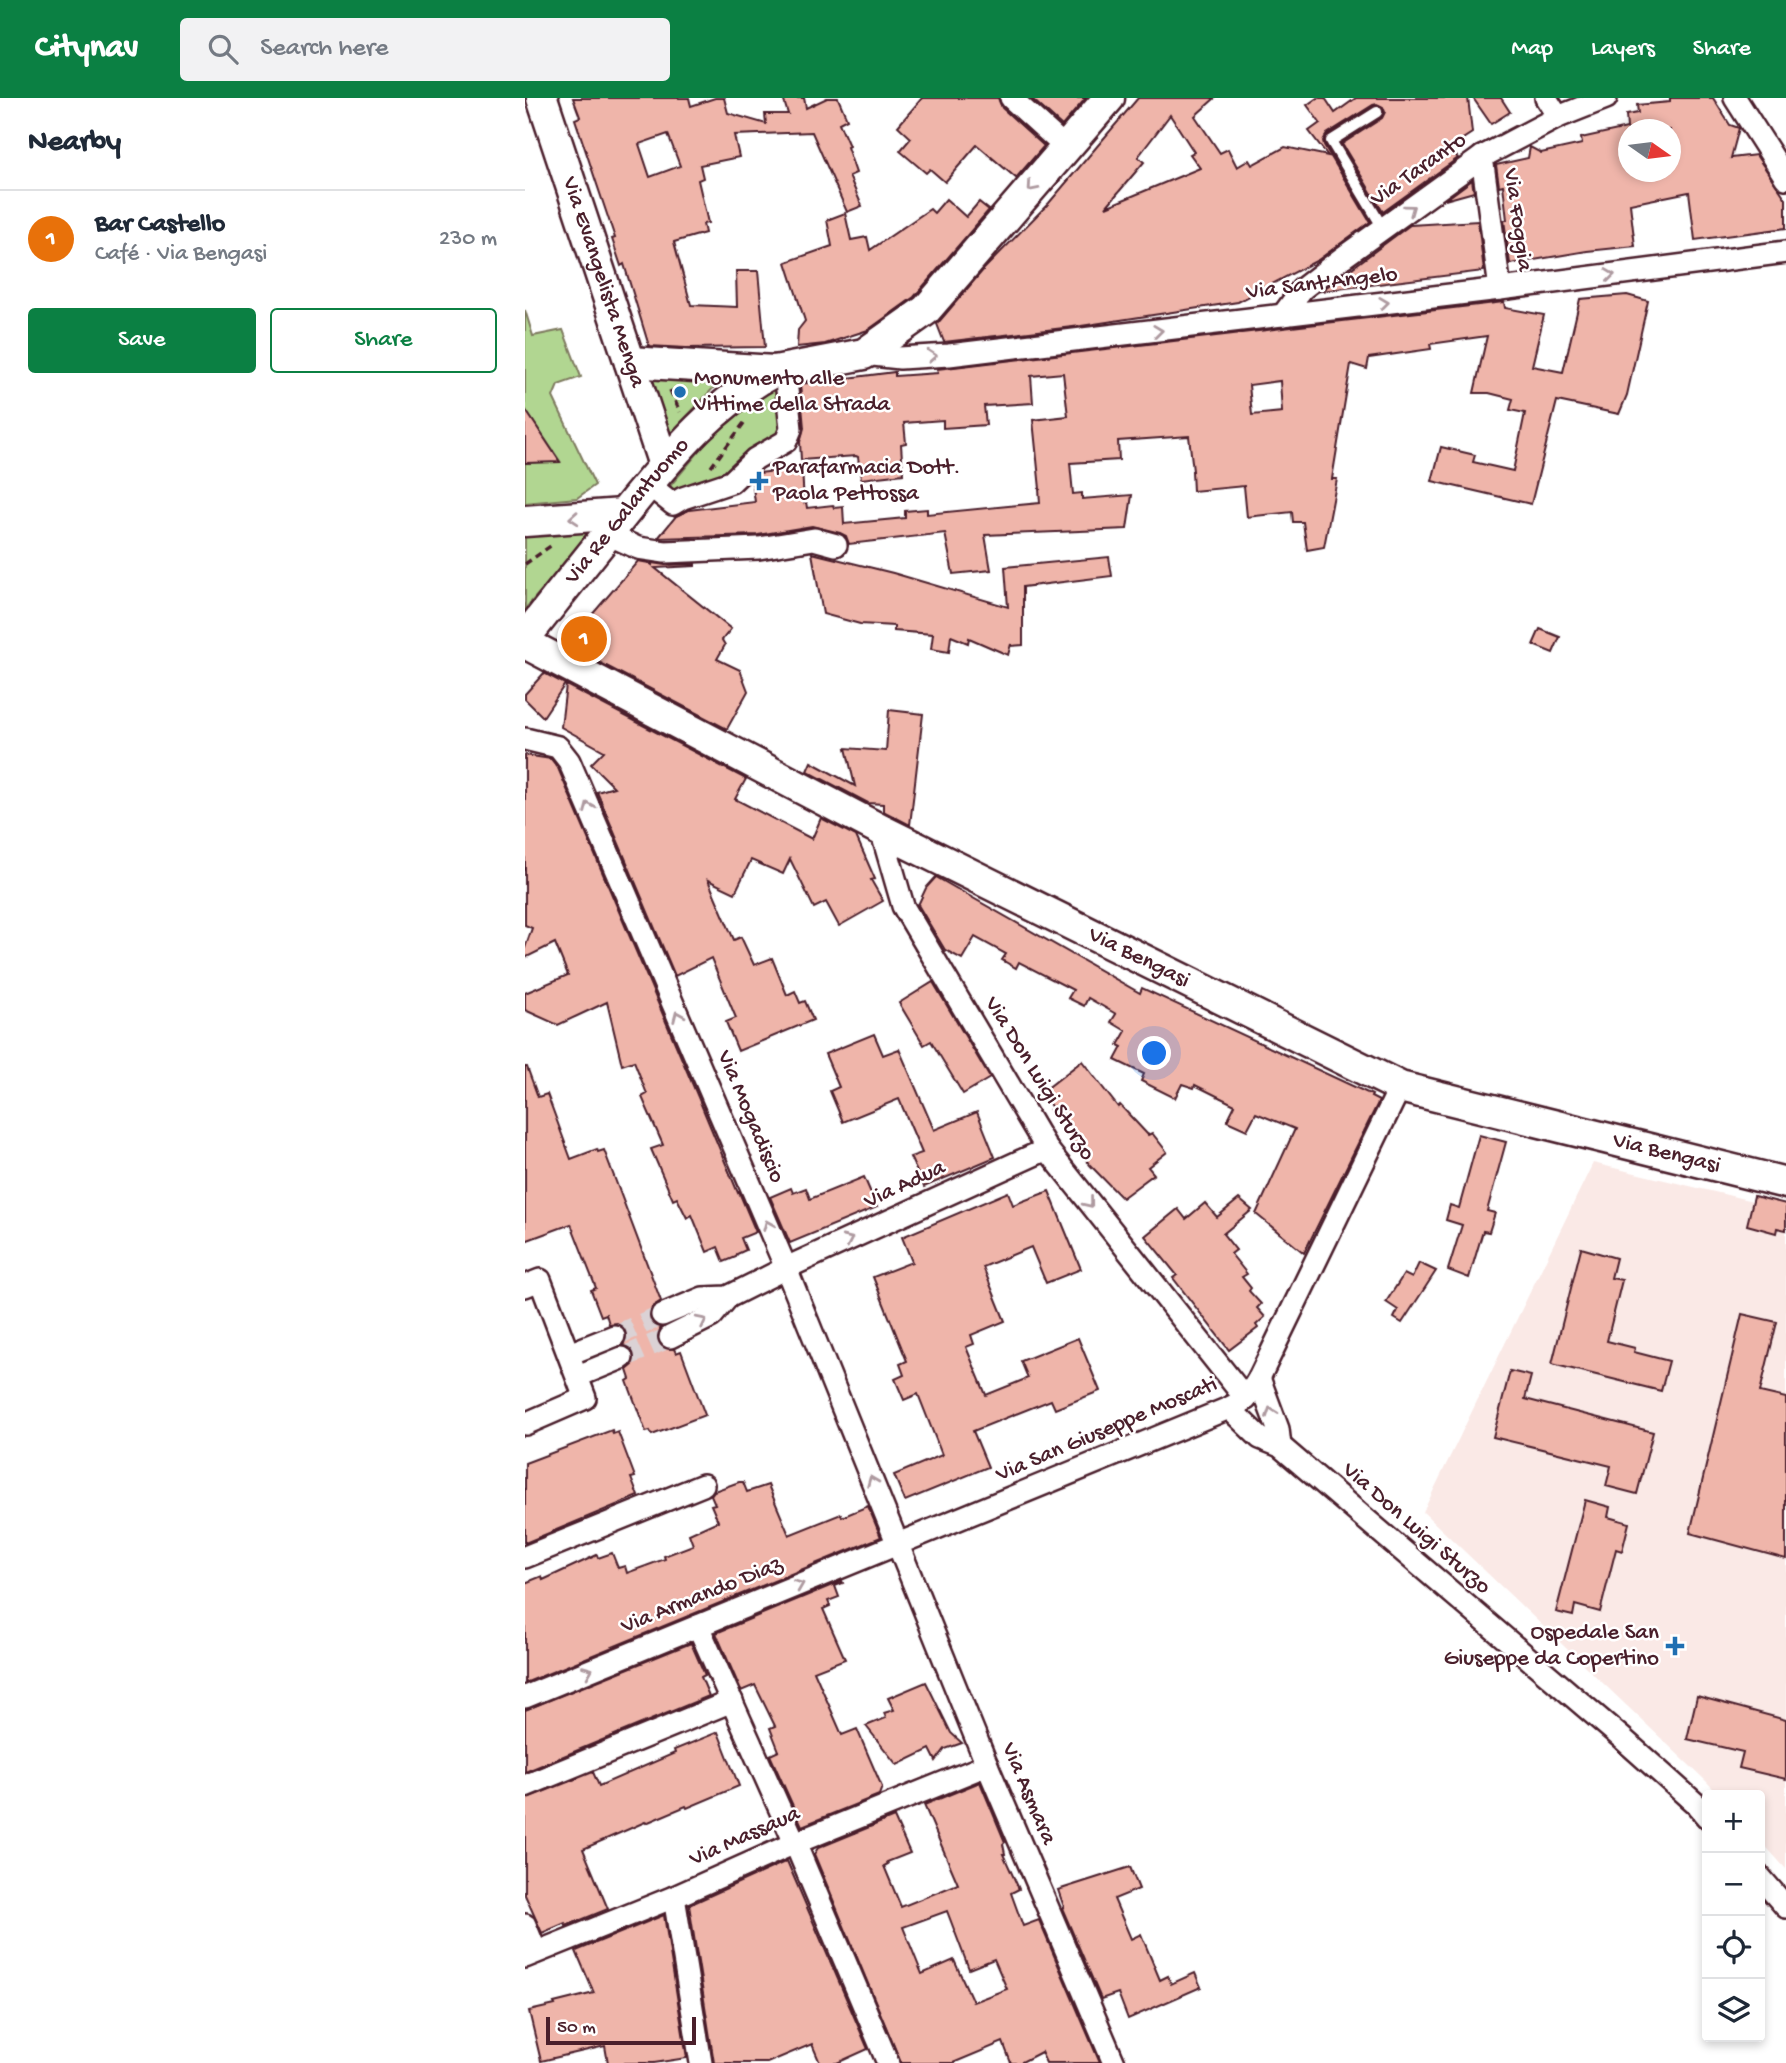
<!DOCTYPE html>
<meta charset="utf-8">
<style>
:root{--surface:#fff;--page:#f2f2f3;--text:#1f2937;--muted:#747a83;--line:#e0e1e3;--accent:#0b8043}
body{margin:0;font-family:"Gochi Hand",sans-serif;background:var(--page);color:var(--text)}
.controls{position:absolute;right:21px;bottom:21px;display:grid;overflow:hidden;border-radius:7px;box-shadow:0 4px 10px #0003}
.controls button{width:63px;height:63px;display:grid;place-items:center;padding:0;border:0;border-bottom:2px solid var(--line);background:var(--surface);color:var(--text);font:35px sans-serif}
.compass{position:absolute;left:1093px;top:21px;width:63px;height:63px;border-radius:50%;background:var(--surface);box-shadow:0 4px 10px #0003;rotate:104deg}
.scale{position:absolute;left:21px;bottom:18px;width:150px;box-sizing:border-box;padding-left:7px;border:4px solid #4a1f2b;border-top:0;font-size:19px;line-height:24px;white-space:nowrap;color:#4a1f2b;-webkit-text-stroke:5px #fff;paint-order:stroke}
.you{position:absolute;left:630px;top:956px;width:24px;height:24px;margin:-18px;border:5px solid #fff;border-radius:50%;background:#1a73e8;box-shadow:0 0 0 10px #1a73e833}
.badge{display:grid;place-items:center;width:46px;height:46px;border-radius:50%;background:var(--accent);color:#fff;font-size:23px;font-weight:700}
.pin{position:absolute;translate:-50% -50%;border:4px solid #fff;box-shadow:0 2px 7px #0006}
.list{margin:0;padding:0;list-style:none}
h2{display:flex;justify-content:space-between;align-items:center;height:91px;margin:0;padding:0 28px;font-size:30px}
h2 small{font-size:23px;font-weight:400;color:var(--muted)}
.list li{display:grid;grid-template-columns:46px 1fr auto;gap:21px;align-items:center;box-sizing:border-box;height:98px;padding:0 28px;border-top:2px solid var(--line)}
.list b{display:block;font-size:26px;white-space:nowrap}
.list p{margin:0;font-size:23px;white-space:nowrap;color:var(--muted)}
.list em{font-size:23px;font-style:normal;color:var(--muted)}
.actions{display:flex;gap:14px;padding:21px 28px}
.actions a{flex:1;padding:16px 0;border:2px solid var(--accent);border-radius:7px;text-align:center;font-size:24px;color:var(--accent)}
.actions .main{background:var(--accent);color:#fff}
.icon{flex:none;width:38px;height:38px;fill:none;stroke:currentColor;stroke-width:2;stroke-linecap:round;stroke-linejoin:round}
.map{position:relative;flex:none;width:1261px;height:1965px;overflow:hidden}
header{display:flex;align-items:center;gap:42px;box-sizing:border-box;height:98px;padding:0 35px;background:var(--accent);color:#fff}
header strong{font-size:33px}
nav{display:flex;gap:38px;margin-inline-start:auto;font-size:24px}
.search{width:490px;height:63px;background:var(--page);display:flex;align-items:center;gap:18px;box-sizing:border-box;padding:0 24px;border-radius:7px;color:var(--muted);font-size:26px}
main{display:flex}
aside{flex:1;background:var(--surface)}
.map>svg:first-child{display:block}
.built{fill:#fae9e6}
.green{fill:#b1d691;stroke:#7e7a5e;stroke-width:2}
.building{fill:#efb5aa;stroke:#4a1f2b;stroke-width:2;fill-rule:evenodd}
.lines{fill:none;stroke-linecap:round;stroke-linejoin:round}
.street-tunnel{stroke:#dbd2d5;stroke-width:21;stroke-dasharray:21 10;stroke-linecap:butt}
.lane-casing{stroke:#4a1f2b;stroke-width:16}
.street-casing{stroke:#4a1f2b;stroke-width:26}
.secondary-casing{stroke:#4a1f2b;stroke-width:35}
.path{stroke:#4a1f2b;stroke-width:3.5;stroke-dasharray:7 5;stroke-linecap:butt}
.lane{stroke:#fff;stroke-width:10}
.street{stroke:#fff;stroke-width:21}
.secondary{stroke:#fff;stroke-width:30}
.oneway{stroke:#ae9aa0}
.poi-dot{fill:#1f6fb2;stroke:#fff;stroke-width:2.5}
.labels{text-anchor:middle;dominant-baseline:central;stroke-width:5;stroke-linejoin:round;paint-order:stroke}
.street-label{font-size:23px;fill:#4a1f2b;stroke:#fff}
.poi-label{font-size:23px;fill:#4a1f2b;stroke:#fff;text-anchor:start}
</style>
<header>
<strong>Citynav</strong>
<div class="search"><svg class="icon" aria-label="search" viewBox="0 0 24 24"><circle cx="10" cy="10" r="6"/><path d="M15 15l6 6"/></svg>Search here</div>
<nav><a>Map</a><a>Layers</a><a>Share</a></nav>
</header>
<main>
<aside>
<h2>Nearby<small></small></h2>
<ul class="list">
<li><span class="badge" style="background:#e8710a">1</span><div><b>Bar Castello</b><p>Café · Via Bengasi</p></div><em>230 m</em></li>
</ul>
<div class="actions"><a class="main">Save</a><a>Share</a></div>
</aside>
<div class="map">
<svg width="1261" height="1965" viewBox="0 0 1261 1965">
<rect width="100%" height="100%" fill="#fff"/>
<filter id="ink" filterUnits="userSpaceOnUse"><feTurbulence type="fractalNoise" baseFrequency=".0143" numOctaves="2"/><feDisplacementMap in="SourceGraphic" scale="14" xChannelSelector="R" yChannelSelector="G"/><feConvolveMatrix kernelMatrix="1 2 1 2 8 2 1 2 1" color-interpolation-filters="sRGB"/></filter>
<g filter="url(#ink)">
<!-- built -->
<polygon class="built" points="1068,1065 1261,1111 1261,1771 1235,1742 1235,1697 1194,1697 1181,1683 898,1414"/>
<!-- green -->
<g class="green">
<polygon points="0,212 8,238 38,232 56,279 33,287 28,299 70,387 52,400 0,405 0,365 35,363 0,311"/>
<polygon points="190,278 193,285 149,332 146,335 141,334 124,280"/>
<polygon points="246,290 252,291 257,332 252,338 197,379 175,391 145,394 145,388 198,325"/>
<polygon points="63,431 66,434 64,438 0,511 0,437"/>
</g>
<!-- building -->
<g class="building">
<path d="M48,0H164L166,8L190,0H199L203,15L241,26L240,16H263L258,0H279L281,10L302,0H313L322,21L314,25L324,48L322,49L331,75L324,78L337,108L322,114L287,34L209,37L214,59L175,67L178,80L173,82L183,125L178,126L180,135L149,144L166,207L212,209L211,173H233L240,249L161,250L124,248L99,166L96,168L87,141L90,140L50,21L55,19ZM143,36L155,68L125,79L114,46Z"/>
<polygon points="397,0 473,0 477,10 519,48 491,80 452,47 420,84 405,71 401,75 375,53 386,40 373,28"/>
<polygon points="506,0 561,0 537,28"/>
<path d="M613,0H690L670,18L695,55L703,51L712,69L724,62L727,67L760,49L803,58L784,33L795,25L782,7L792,0H800L810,15L831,0H943L947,35L924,50L933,60L858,114L817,46L857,20L860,14L858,9L852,6L848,7L802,36L798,43L799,47L845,124L793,162L713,204L556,228L419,244L412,226L459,171L524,105ZM645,17L669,54L665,56L675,70L581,109L619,64L613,59Z"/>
<polygon points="948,0 976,0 985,14 966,26"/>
<path d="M1145,0H1188L1205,27L1214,30L1206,60L1231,57L1261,101V130L1170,142L1164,94L1105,106L1110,148L1062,153L985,166L979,122H982L978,87L974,88L971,67L1003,60L1005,49L1016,55L1057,46L1056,40L1102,30L1101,17L1113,15L1112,7L1145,4ZM1103,32H1145V74H1103Z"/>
<polygon points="947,82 949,94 920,102"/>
<polygon points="421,101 441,119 454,104 464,112 389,199 343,232 300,246 272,249 273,232 280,223 261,164 307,148 302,122 320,115 326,142 342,139 345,152 405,111 409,115"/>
<polygon points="953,123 959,173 796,193 885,127"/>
<path d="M1102,197L1123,203L1102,297L1094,316L1032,303L1006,406L907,383L916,349L950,357L948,364L988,373L1000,315L985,312L988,301L964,295H949L962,238L905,246L906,251L844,260L842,271L826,266L807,381H812L799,449L782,452L778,424H768L767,414L722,419L719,388L668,393L667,373H668L664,338L593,343L594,362L545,365L548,396L557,395V401L607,397L602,431L460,437L466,472L428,476L420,435L324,446L321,438L315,435L287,428L233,437L133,440L151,418L164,412L230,404L227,382L234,375L277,370L279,405L281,404L282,410L308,407L309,410L318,409L319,426L380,420V413L402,411V416L515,405L514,391H515L508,322L543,318L538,275L506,278L508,305L459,308L461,327L418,330V322L379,325L381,345L376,346L378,376L336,381L333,359L331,358L276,362L275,344L279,330L275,286L370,274V278L413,275L412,271L979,204L980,210L1019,217L1007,268L1038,274L1055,201ZM755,283L757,314L727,317L724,287Z"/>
<polygon points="0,311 35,364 0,365"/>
<polygon points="287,455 368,475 483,509 480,469 584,459 587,478 498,489 498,547 486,548 486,546 483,557 444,540 443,545 426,538 424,554 406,551 408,536 369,533 369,528 335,526 298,516"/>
<polygon points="113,463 124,465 127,467 127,465 140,467 170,466 170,468 130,470 206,531 197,542 200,547 192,561 215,572 223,593 202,631 41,547"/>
<polygon points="1015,531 1035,539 1028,555 1008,547"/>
<polygon points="19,575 40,586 18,619 0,601 0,596"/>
<polygon points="41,587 221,681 210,701 287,741 296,720 331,738 350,781 346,782 358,803 314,828 301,804 289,810 265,761 258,776 226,762 210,795 183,782 209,842 216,839 229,867 247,860 262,897 270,893 275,905 280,903 288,922 213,953 201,924 211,920 186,860 150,878 72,694 89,689 66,666 79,653 36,629"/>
<polygon points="364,612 398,616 385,727 358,713 358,706 343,705 282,673 286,664 330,688 321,650 361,653"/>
<polygon points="0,657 26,661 33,670 173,999 213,1095 214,1094 231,1134 216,1140 221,1152 212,1156 211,1159 199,1164 193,1149 182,1154 167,1117 162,1120 152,1100 148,1102 126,1051 138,1047 117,999 122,996 109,963 97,967 82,904 33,927 0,912 0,895 43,877 30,845 0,860 0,850 7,830 0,827"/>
<polygon points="411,779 615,895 617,890 847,997 846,999 854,1003 779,1155 731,1116 770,1031 731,1015 722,1032 702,1023 710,1007 670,987 669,990 657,986 650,1000 616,983 619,976 590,962 597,949 593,947 601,933 586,924 591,916 563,900 559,908 543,900 548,892 494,864 491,870 477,862 481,856 450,839 437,861 420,852 393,807 401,790"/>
<polygon points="408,884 465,980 438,996 406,943 399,947 374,905"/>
<polygon points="349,936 358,957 374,951 409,1032 452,1014 470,1059 399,1089 385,1059 397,1055 374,1001 318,1024 305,993 314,989 300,956"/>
<polygon points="557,963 593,1009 595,1007 623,1037 627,1035 642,1054 623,1069 629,1076 597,1100 565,1067 542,1036 544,1035 525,1012 528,1011 516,995"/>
<polygon points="0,969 2,969 13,999 22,996 46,1061 72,1051 73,1054 79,1052 136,1203 127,1209 124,1216 129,1227 136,1230 132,1238 133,1244 138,1250 149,1251 151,1255 156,1253 180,1317 127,1337 125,1333 121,1334 102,1283 105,1281 102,1272 108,1267 109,1256 106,1250 98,1247 102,1239 98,1228 92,1225 84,1226 81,1216 76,1218 66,1192 71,1190 46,1126 0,1143"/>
<polygon points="954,1037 981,1044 962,1113 970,1115 964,1134 958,1133 944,1180 923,1172 937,1127 921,1122 925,1107 934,1110"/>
<polygon points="339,1079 352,1109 265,1145 245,1099 266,1090 268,1095 281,1090 285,1101"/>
<polygon points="524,1093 556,1171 521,1185 506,1149 458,1169 480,1223 446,1237 449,1246 441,1249 461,1297 503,1280 496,1263 553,1240 575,1293 530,1311 526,1302 448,1333 463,1369 380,1403 369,1377 417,1357 393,1296 379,1302 370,1281 379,1277 375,1266 382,1263 348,1179 387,1164 377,1139 483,1094 488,1107"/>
<polygon points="1229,1098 1261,1106 1261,1132 1252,1130 1251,1135 1222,1127"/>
<polygon points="714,1101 727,1112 698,1136 711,1152 706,1156 722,1176 717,1179 726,1190 724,1193 736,1206 732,1210 740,1219 731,1227 733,1230 704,1252 648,1180 652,1177 620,1138 653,1111 661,1121 680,1105 692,1119"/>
<polygon points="1056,1150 1091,1160 1086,1180 1097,1182 1082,1243 1110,1250 1109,1254 1144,1263 1136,1293 1027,1266"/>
<polygon points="894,1165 911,1173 877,1225 869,1220 873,1212 861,1204 879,1176 887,1180"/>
<polygon points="1217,1216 1252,1224 1235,1294 1261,1300 1261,1461 1165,1435"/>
<polygon points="985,1273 1006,1278 1000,1301 1128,1334 1112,1396 1081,1388 1086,1368 968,1339"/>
<polygon points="87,1332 88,1336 93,1334 110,1379 106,1380 113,1398 0,1445 0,1365"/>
<polygon points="214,1384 218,1384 222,1394 243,1387 264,1437 316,1416 317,1419 343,1408 356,1439 0,1585 0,1485 17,1478 18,1482 72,1457 73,1460 87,1455 93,1470 100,1468 102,1475 140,1461 139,1458 168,1447 164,1436 193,1423 186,1407 190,1406 186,1397 189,1393"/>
<polygon points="1060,1402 1085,1409 1083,1419 1104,1425 1097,1453 1091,1451 1075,1514 1050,1507 1048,1518 1031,1514"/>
<polygon points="317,1483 318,1485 310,1488 314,1499 303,1503 305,1508 298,1511 320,1561 289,1573 317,1637 332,1631 357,1689 354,1697 277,1728 245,1657 254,1653 245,1630 250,1628 230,1587 216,1593 191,1535"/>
<polygon points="166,1545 180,1577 176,1579 184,1598 0,1674 0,1612"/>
<polygon points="401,1584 426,1635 437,1645 420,1651 411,1663 405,1651 372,1667 341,1628 361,1620 359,1615 369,1612 363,1600"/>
<polygon points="1172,1598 1261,1622 1261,1681 1214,1670 1218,1654 1162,1641"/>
<polygon points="193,1634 214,1688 162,1710 161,1708 121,1725 120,1724 58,1751 83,1811 41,1828 40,1825 17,1835 0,1797 0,1701 68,1674 74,1688 150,1655 149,1652"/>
<path d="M455,1684L480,1744L478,1746L480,1756H478L494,1791L486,1795L498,1828L514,1822L575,1965H521L516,1954L495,1965H486L478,1944L428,1965H376L289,1756L293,1750L369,1719L385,1755L362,1764L363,1766L359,1768L376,1809L433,1786L399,1707ZM422,1813L444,1871L469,1861L482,1891L448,1904L429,1862L397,1876L378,1829Z"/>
<polygon points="262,1763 343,1951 312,1965 295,1965 287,1946 242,1965 189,1965 164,1807"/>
<polygon points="605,1769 614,1791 589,1801 606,1841 616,1836 635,1882 643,1878 646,1886 670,1875 676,1889 603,1921 593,1895 576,1901 537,1810 539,1809 533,1792"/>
<polygon points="139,1817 162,1960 129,1965 83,1965 80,1948 16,1963 4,1913 30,1907 29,1905 69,1895 51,1853"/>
</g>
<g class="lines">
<!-- street-tunnel -->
<g class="street-tunnel">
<polyline points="89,1238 137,1217"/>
<polyline points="97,1260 145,1239"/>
</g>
<defs>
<polyline id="lane" points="852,14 806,43 858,130"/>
<g id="street">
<polyline points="486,0 541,50"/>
<polyline points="1021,0 1033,19"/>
<polyline points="1210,0 1261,80"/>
<polyline points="957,59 975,191"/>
<polyline points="758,217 777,191 817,160 957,59 1033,19 1081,0"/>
<polyline points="339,256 375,260 424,257 975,191 1261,154"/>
<polyline points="123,386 148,406 158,400 206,384 230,361 261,343 266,331 260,272"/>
<polyline points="82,436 113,450 140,454 234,450 289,441 311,447"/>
<polyline points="0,641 33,649 44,663 261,1170 462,1667 589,1965"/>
<polyline points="356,732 378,808 522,1051 721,1301"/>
<polyline points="0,1188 15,1182 60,1300 0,1326"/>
<polyline points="137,1217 178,1200 203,1199 261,1170 522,1051"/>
<polyline points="145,1239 187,1218 203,1199"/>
<polyline points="44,1256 89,1238"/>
<polyline points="53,1278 97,1260"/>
<polyline points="734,1280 753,1331 755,1348"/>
<polyline points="704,1310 735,1340 755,1348 1098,1641 1171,1706 1182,1719"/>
<polyline points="0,1459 178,1387"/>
<polyline points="173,1528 270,1745 363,1965"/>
<polyline points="0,1599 704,1310 721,1301 734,1280 875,989"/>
<polyline points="0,1688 207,1603"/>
<polyline points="1235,1779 1261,1809"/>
<polyline points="149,1799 176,1965"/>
<polyline points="0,1827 11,1854"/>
<polyline points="0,1859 149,1799 270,1745 462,1667"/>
</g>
<g id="secondary">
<path id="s1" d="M17,0L139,367"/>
<polyline points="105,264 250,273 339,256 401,212 584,0"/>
<polyline points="0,423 98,416"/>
<path id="s2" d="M0,540C36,494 73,448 110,402C150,353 192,303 250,273"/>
<path id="s3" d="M0,545L356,732L875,989L1261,1085"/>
</g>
</defs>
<!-- lane casing -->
<use href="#lane" class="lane-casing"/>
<!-- street casing -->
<use href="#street" class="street-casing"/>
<!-- secondary casing -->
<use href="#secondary" class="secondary-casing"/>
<!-- path -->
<g class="path">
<polyline points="145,292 155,314"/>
<polyline points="186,369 219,325"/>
<polyline points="0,466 27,447"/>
</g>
<!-- lane -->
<use href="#lane" class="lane"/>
<!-- street -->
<use href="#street" class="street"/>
<!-- secondary -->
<use href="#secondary" class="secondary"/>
</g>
<!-- one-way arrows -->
<defs><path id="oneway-chevron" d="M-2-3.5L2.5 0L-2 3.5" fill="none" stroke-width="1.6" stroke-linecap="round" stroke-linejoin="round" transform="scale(1.75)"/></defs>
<g class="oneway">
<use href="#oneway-chevron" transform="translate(507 89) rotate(131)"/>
<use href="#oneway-chevron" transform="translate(885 111) rotate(-36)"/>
<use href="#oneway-chevron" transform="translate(1085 177) rotate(-7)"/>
<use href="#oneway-chevron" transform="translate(859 205) rotate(-7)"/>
<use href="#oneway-chevron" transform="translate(633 233) rotate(-7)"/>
<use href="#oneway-chevron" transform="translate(407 258) rotate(-4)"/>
<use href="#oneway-chevron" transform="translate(49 420) rotate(176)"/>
<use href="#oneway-chevron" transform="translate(64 709) rotate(-113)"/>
<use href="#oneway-chevron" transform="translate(153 918) rotate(-113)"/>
<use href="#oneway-chevron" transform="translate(564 1105) rotate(51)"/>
<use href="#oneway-chevron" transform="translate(243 1127) rotate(-113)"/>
<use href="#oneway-chevron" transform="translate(323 1142) rotate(-25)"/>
<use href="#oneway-chevron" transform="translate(177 1223) rotate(-27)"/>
<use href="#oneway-chevron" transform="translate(746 1314) rotate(-110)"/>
<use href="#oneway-chevron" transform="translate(347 1383) rotate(-112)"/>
<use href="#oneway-chevron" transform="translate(274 1487) rotate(-22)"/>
<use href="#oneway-chevron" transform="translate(63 1573) rotate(-22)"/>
</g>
</g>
<!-- markers -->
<g class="poi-dot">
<circle cx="155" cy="294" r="7"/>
<path d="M230.5 372.5h7v7h7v7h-7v7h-7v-7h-7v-7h7z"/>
<path d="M1146.5 1537.5h7v7h7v7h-7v7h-7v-7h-7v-7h7z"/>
</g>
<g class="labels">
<!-- street labels -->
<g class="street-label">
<text transform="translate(894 72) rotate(-35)">Via Taranto</text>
<text transform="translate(992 122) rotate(82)">Via Foggia</text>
<text stroke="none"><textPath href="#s1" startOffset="194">Via Evangelista Menga</textPath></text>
<text transform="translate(797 186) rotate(-7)">Via Sant'Angelo</text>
<text stroke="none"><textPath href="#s2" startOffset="163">Via Re Galantuomo</textPath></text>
<text stroke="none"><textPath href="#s3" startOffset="690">Via Bengasi</textPath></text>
<text transform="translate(514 981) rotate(58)">Via Don Luigi Sturzo</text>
<text transform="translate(225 1019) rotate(67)">Via Mogadiscio</text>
<text stroke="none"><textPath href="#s3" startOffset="1256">Via Bengasi</textPath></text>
<text transform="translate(380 1087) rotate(-25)">Via Adua</text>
<text transform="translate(582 1332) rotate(-23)">Via San Giuseppe Moscati</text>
<text transform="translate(891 1431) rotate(41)">Via Don Luigi Sturzo</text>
<text transform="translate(177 1498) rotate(-22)">Via Armando Diaz</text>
<text transform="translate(503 1696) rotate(67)">Via Asmara</text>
<text transform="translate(220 1739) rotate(-24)">Via Massaua</text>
</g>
<!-- poi labels -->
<g class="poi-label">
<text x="169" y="281">Monumento alle<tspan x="169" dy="26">Vittime della Strada</tspan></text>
<text x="248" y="370">Parafarmacia Dott.<tspan x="248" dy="26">Paola Pettossa</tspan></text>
<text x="1134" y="1535" text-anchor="end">Ospedale San<tspan x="1134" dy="26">Giuseppe da Copertino</tspan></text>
</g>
</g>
</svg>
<div class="controls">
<button>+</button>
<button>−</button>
<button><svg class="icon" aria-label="locate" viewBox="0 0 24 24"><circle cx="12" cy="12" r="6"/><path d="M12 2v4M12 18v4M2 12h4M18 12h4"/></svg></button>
<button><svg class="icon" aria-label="layers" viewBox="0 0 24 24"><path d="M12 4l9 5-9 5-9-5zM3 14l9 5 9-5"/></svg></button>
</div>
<svg class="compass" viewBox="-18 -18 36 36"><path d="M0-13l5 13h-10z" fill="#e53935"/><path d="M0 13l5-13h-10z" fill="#747a83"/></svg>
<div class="scale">50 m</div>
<div class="you"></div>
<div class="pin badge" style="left:59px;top:541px;background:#e8710a">1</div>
</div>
</main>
